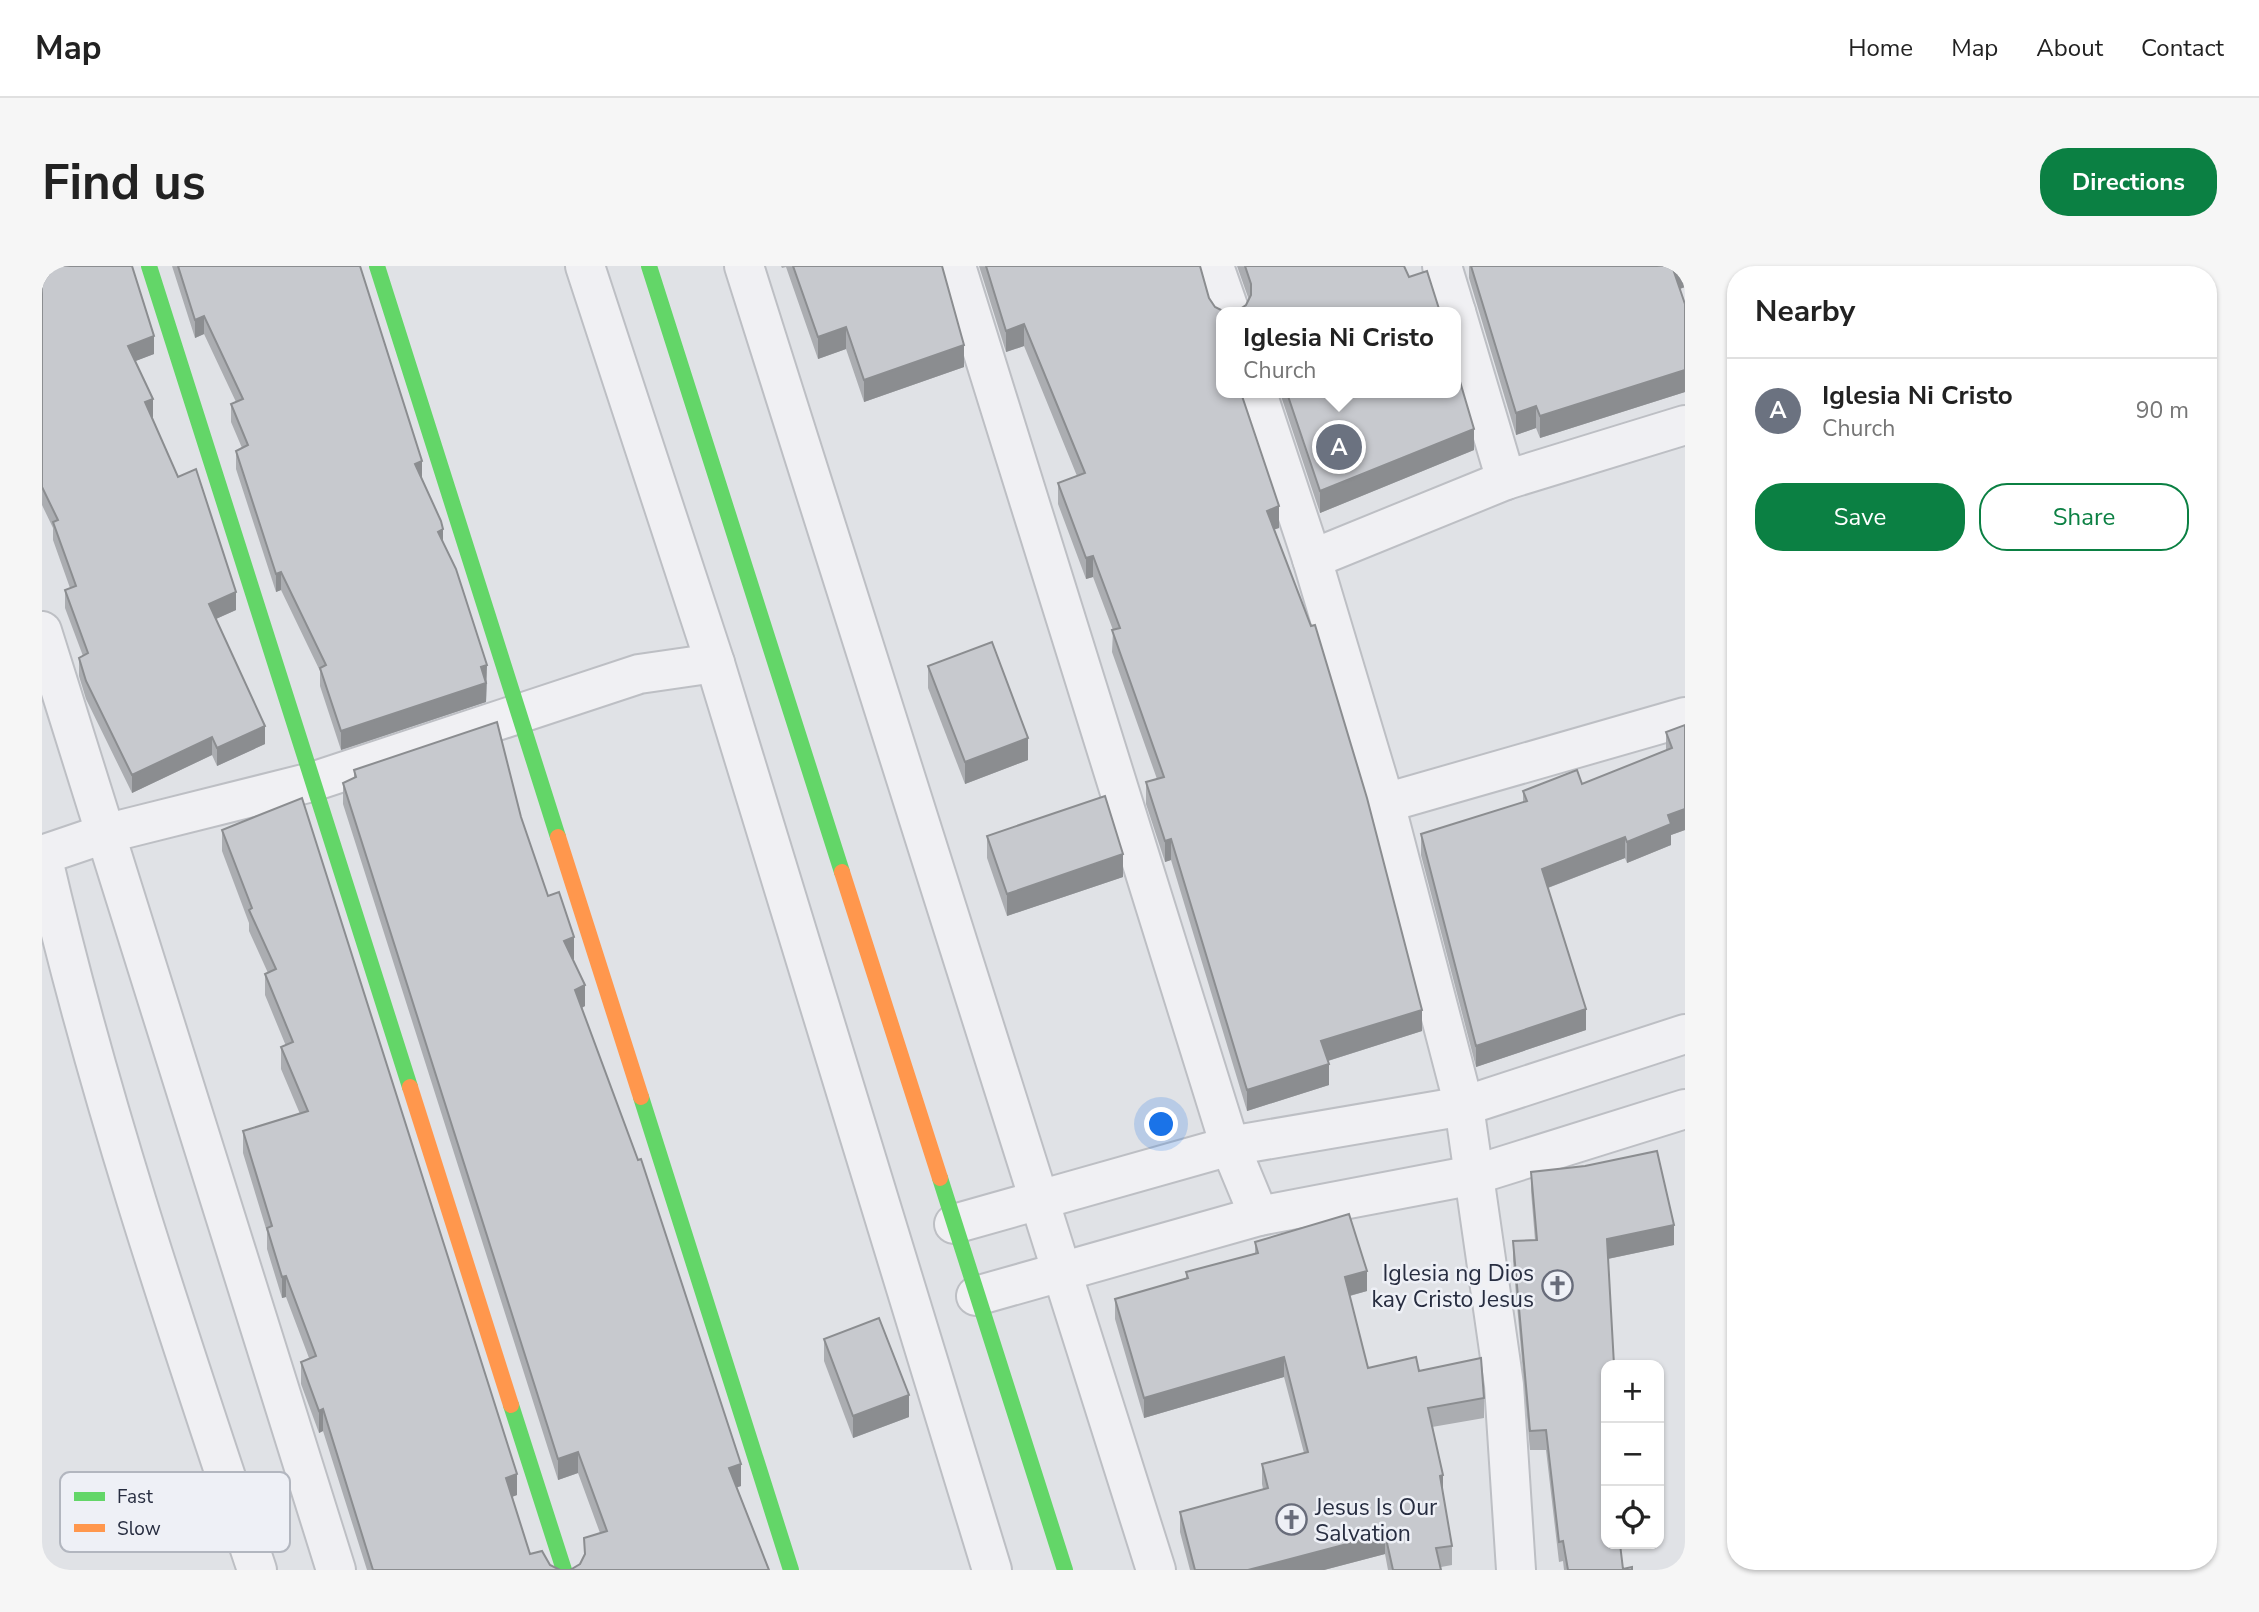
<!DOCTYPE html>
<meta charset="utf-8">
<style>
:root{--surface:#fff;--page:#f6f6f6;--text:#222;--muted:#767676;--line:#e0e0e0;--accent:#0b8043}
body{margin:0;font-family:"Nunito Sans",sans-serif;background:var(--page);color:var(--text)}
.controls{position:absolute;right:21px;bottom:21px;display:grid;overflow:hidden;border-radius:14px;box-shadow:0 2px 5px #0004}
.controls button{width:63px;height:63px;display:grid;place-items:center;padding:0;border:0;border-bottom:2px solid var(--line);background:var(--surface);color:var(--text);font:35px sans-serif}
.you{position:absolute;left:1120px;top:859px;width:24px;height:24px;margin:-18px;border:5px solid #fff;border-radius:50%;background:#1a73e8;box-shadow:0 0 0 10px #1a73e833}
.badge{display:grid;place-items:center;width:46px;height:46px;border-radius:50%;background:var(--accent);color:#fff;font-size:23px;font-weight:700}
.pin{position:absolute;translate:-50% -50%;border:4px solid #fff;box-shadow:0 2px 7px #0006}
.popup{position:absolute;left:1174px;top:41px;width:245px;height:91px;box-sizing:border-box;display:grid;place-content:center;border-radius:14px;background:var(--surface);filter:drop-shadow(0 2px 5px #0005);font-size:23px;white-space:nowrap;color:var(--muted)}
.popup b{font-size:26px;color:var(--text)}
.popup::after{content:'';position:absolute;left:50%;top:100%;margin-left:-14px;border:14px solid transparent;border-top-color:var(--surface)}
.list{margin:0;padding:0;list-style:none}
h2{display:flex;justify-content:space-between;align-items:center;height:91px;margin:0;padding:0 28px;font-size:30px}
h2 small{font-size:23px;font-weight:400;color:var(--muted)}
.list li{display:grid;grid-template-columns:46px 1fr auto;gap:21px;align-items:center;box-sizing:border-box;height:105px;padding:0 28px;border-top:2px solid var(--line)}
.list b{display:block;font-size:26px;white-space:nowrap}
.list p{margin:0;font-size:23px;white-space:nowrap;color:var(--muted)}
.list em{font-size:23px;font-style:normal;color:var(--muted)}
.actions{display:flex;gap:14px;padding:21px 28px}
.actions a{flex:1;padding:16px 0;border:2px solid var(--accent);border-radius:28px;text-align:center;font-size:24px;color:var(--accent)}
.actions .main{background:var(--accent);color:#fff}
.icon{flex:none;width:38px;height:38px;fill:none;stroke:currentColor;stroke-width:2;stroke-linecap:round;stroke-linejoin:round}
.map{position:relative;flex:none;width:1643px;height:1304px;overflow:hidden;border-radius:28px}
header{display:flex;align-items:center;gap:42px;box-sizing:border-box;height:98px;padding:0 35px;background:var(--surface);border-bottom:2px solid var(--line)}
header strong{font-size:33px}
nav{display:flex;gap:38px;margin-inline-start:auto;font-size:24px}
.intro{display:flex;align-items:center;justify-content:space-between;box-sizing:border-box;height:168px;padding:0 42px}
h1{margin:0;font-size:49px}
.button{padding:18px 32px;border-radius:28px;background:var(--accent);color:#fff;font-size:24px;font-weight:700}
main{display:flex;gap:42px;padding:0 42px}
aside{flex:1;background:var(--surface);border-radius:28px;box-shadow:0 2px 5px #0004}
.map>svg:first-child{display:block}
.lines{fill:none;stroke-linecap:round;stroke-linejoin:round}
.street-casing{stroke:#bdbfc4;stroke-width:42}
.street{stroke:#f0f0f3;stroke-width:38}
.fast{stroke:#63d668;stroke-width:16}
.slow{stroke:#ff974d;stroke-width:16}
.wall{fill:#abadb1}
.shaded-wall{fill:#8b8d90}
.building{fill:#c7c9ce;stroke:#8b8d90;stroke-width:2}
.labels{text-anchor:middle;dominant-baseline:central;stroke-width:5;stroke-linejoin:round;paint-order:stroke}
.poi-label{font-size:23px;fill:#272d40;stroke:#eef0f6;text-anchor:end}
.key{fill:#eef0f6;stroke:#b2b6bf;stroke-width:2}
.key-label{font-size:19px;fill:#272d40}
</style>
<header>
<strong>Map</strong>
<nav><a>Home</a><a>Map</a><a>About</a><a>Contact</a></nav>
</header>
<div class="intro"><h1>Find us</h1><a class="button">Directions</a></div>
<main>
<div class="map">
<svg width="1643" height="1304" viewBox="0 0 1643 1304">
<rect width="100%" height="100%" fill="#e0e2e6"/>
<g class="lines">
<defs>
<g id="street">
<polyline points="543,0 673,397 950,1304"/>
<polyline points="702,0 1114,1304"/>
<polyline points="914,0 1188,880 1217,950"/>
<polyline points="1172,0 1188,46"/>
<polyline points="1400,0 1414,46"/>
<polyline points="1414,46 1464,214"/>
<polyline points="1215,127 1270,293 1343,537 1422,840 1462,1119 1474,1304"/>
<polyline points="1270,293 1464,214 1643,159"/>
<polyline points="0,365 294,1304"/>
<polyline points="1343,537 1643,451"/>
<path d="M0,589C56,832 136,1068 215,1304"/>
<polyline points="0,589 62,568 270,516 597,408 673,397"/>
<polyline points="912,958 1188,880 1422,840 1643,768"/>
<polyline points="934,1030 1217,950 1432,909 1643,843"/>
</g>
</defs>
<!-- street casing -->
<use href="#street" class="street-casing"/>
<!-- street -->
<use href="#street" class="street"/>
<!-- fast -->
<g class="fast">
<polyline points="107,0 368,821"/>
<polyline points="335,0 516,571"/>
<polyline points="607,0 800,606"/>
<polyline points="599,831 749,1304"/>
<polyline points="898,912 1023,1304"/>
<polyline points="469,1139 522,1304"/>
</g>
<!-- slow -->
<g class="slow">
<polyline points="516,571 599,831"/>
<polyline points="800,606 898,912"/>
<polyline points="368,821 469,1139"/>
</g>
</g>
<!-- wall -->
<g class="wall">
<polygon points="0,0 112,88 93,95 110,151 194,344 174,353 223,478 175,500 170,489 90,527 44,433 37,410 37,392 41,390 23,342 23,324 28,322 11,274 11,262 0,239"/>
<polygon points="130,0 318,0 380,212 401,277 445,417 444,436 299,484 278,420 278,405 239,324 234,326 194,203 194,185 200,182 189,156 189,138 194,136 162,68 153,72"/>
<polygon points="739,0 900,0 922,101 822,136 804,83 776,93 744,1 740,2"/>
<polygon points="937,0 1158,0 1167,32 1173,41 1183,46 1195,45 1204,39 1207,34 1195,0 1362,0 1367,11 1398,46 1180,46 1180,127 1237,262 1232,263 1380,765 1286,795 1287,819 1205,845 1129,594 1123,596 1104,538 1104,516 1115,513 1070,386 1071,364 1051,311 1044,313 1016,238 1016,217 1035,210 982,80 964,86"/>
<polygon points="1427,0 1643,0 1643,21 1638,23 1643,38 1643,126 1498,172 1494,162 1474,169 1427,12"/>
<polygon points="1238,127 1414,127 1432,184 1278,247"/>
<polygon points="886,400 986,494 923,518 886,422"/>
<polygon points="1643,459 1643,564 1629,569 1629,579 1585,597 1583,592 1506,622 1544,764 1434,801 1379,589 1379,568 1481,536 1481,525 1540,518 1624,484 1624,466"/>
<polygon points="312,504 479,551 506,630 532,693 531,693 543,740 540,742 699,1220 695,1221 727,1304 325,1304 281,1165 277,1167 259,1118 259,1096 267,1092 244,1031 240,1032 225,983 225,966 201,887 201,865 258,848 239,803 239,781 244,780 223,729 223,708 226,707 207,665 207,657 180,585 180,564 475,1229 470,1231 488,1288 518,1304 528,1304 538,1298 542,1291 542,1272 558,1267 536,1207 516,1214 301,538 301,517 312,512"/>
<polygon points="945,570 1081,611 965,650 945,592"/>
<polygon points="1489,906 1632,979 1566,993 1564,1099 1564,1278 1581,1303 1590,1304 1522,1304 1521,1295 1517,1296 1504,1184 1488,1184 1471,995 1471,975 1493,974 1489,925"/>
<polygon points="1213,976 1325,1025 1308,1030 1326,1102 1377,1105 1442,1132 1442,1152 1390,1161 1410,1280 1410,1299 1399,1301 1399,1304 1346,1304 1343,1288 1282,1304 1148,1304 1138,1266 1138,1246 1221,1223 1220,1218 1220,1198 1262,1187 1242,1111 1102,1152 1073,1053 1073,1033 1144,1013 1144,1006 1213,988"/>
<polygon points="782,1073 867,1151 811,1172 782,1095"/>
</g>
<!-- shaded-wall -->
<g class="shaded-wall">
<polygon points="1643,0 1643,21 1631,25 1631,3"/>
<polygon points="162,50 162,68 153,72 153,54"/>
<polygon points="982,58 982,80 964,86 964,65"/>
<polygon points="804,61 804,83 776,93 776,71"/>
<polygon points="112,70 112,88 86,98 86,80"/>
<polygon points="922,79 922,101 822,136 822,114"/>
<polygon points="1643,104 1643,126 1498,172 1498,150"/>
<polygon points="111,133 111,151 103,154 103,136"/>
<polygon points="1494,140 1494,162 1474,169 1474,147"/>
<polygon points="1432,163 1432,184 1278,247 1278,225"/>
<polygon points="380,195 380,213 373,198"/>
<polygon points="1237,240 1237,262 1225,266 1225,245"/>
<polygon points="401,263 401,281 396,266"/>
<polygon points="1051,290 1051,311 1044,313 1044,292"/>
<polygon points="239,306 239,324 234,326 234,308"/>
<polygon points="194,326 194,344 167,356 167,338"/>
<polygon points="445,399 444,436 299,484 299,465"/>
<polygon points="223,460 223,478 175,500 175,482"/>
<polygon points="170,471 170,489 90,527 90,509"/>
<polygon points="986,472 986,494 923,518 923,496"/>
<polygon points="1643,543 1643,564 1629,569 1629,579 1585,597 1585,576 1626,549"/>
<polygon points="1583,571 1583,592 1500,624 1500,603"/>
<polygon points="1129,573 1129,594 1123,596 1123,575"/>
<polygon points="1081,588 1081,611 965,650 965,628"/>
<polygon points="532,671 532,693 522,696 522,675"/>
<polygon points="543,719 543,740 533,745 533,724"/>
<polygon points="1544,743 1544,764 1434,801 1434,780"/>
<polygon points="1380,744 1380,765 1279,797 1279,775"/>
<polygon points="1287,798 1287,819 1205,845 1205,824"/>
<polygon points="1632,959 1632,979 1565,993 1565,973"/>
<polygon points="1325,1005 1325,1025 1303,1031 1303,1011"/>
<polygon points="244,1010 244,1031 240,1032 240,1011"/>
<polygon points="1242,1091 1242,1111 1102,1152 1102,1132"/>
<polygon points="867,1129 867,1151 811,1172 811,1150"/>
<polygon points="281,1143 281,1165 277,1167 277,1145"/>
<polygon points="536,1186 536,1207 516,1214 516,1193"/>
<polygon points="699,1198 699,1220 687,1224 687,1202"/>
<polygon points="475,1208 475,1229 464,1233 464,1212"/>
<polygon points="1401,1209 1401,1229 1398,1210"/>
<polygon points="1343,1268 1343,1288 1282,1304 1206,1304"/>
</g>
<!-- building -->
<g class="building">
<polygon points="0,0 90,0 112,70 86,80 111,133 103,136 136,211 154,203 194,326 167,338 223,460 175,482 170,471 90,509 44,415 37,392 46,387 23,324 34,320 11,256 16,254 0,221"/>
<polygon points="136,0 318,0 380,195 373,198 399,255 401,263 396,266 414,303 445,399 439,401 444,417 299,465 278,402 284,399 239,306 234,308 194,185 206,179 189,138 201,133 162,50 153,54"/>
<polygon points="751,0 900,0 922,79 822,114 804,61 776,71"/>
<polygon points="944,0 1158,0 1167,32 1173,41 1183,46 1195,45 1204,39 1209,29 1209,18 1203,0 1362,0 1367,11 1385,5 1398,46 1180,46 1180,127 1199,127 1237,240 1225,245 1269,360 1273,359 1325,532 1380,744 1279,775 1287,798 1205,824 1129,573 1123,575 1104,516 1122,511 1070,364 1078,362 1051,290 1044,292 1016,217 1043,207 982,58 964,65"/>
<polygon points="1429,0 1641,0 1631,3 1643,38 1643,104 1498,150 1494,140 1474,147"/>
<polygon points="1414,102 1432,163 1278,225 1245,127 1414,127"/>
<polygon points="950,376 986,472 923,496 886,400"/>
<polygon points="455,456 479,551 506,630 517,626 532,671 522,675 543,719 533,724 596,894 599,893 699,1198 687,1202 727,1304 331,1304 281,1143 277,1145 259,1096 274,1090 244,1010 240,1011 225,962 230,960 201,865 266,845 239,781 251,776 223,708 234,703 207,644 210,642 180,564 260,532 475,1208 464,1212 488,1288 500,1285 508,1299 518,1304 528,1304 538,1298 543,1288 542,1272 565,1265 536,1186 516,1193 301,517 314,511 312,504"/>
<polygon points="1643,459 1643,543 1626,549 1629,558 1585,576 1583,571 1500,603 1544,743 1434,780 1379,568 1485,535 1481,525 1535,504 1540,518 1630,482 1624,466"/>
<polygon points="1063,530 1081,588 965,628 945,570"/>
<polygon points="1615,885 1632,959 1565,973 1572,1099 1564,1099 1564,1278 1578,1278 1581,1303 1590,1301 1590,1304 1526,1304 1521,1275 1517,1276 1504,1164 1488,1165 1471,975 1495,974 1489,906 1543,900"/>
<polygon points="1307,948 1325,1005 1303,1011 1326,1102 1374,1091 1377,1105 1439,1092 1442,1132 1386,1142 1401,1209 1398,1210 1410,1280 1394,1282 1399,1304 1351,1304 1343,1268 1206,1304 1153,1304 1138,1246 1226,1222 1220,1198 1266,1186 1242,1091 1102,1132 1073,1033 1146,1012 1144,1006 1216,987 1213,976"/>
<polygon points="837,1052 867,1129 811,1150 782,1073"/>
</g>
<!-- icons -->
<defs>
<symbol id="church-ring" viewBox="-11 -11 22 22"><circle r="9.5" fill="#eef0f6" stroke="#686c7a" stroke-width="1.5"/><path d="M-1.2-6h2.4v3.5h3.3v2.4h-3.3V6h-2.4V-.1h-3.3v-2.4h3.3Z" fill="#686c7a"/></symbol>
</defs>
<g fill-rule="evenodd">
<use href="#church-ring" x="1498" y="1002" width="35" height="35"/>
<use href="#church-ring" x="1232" y="1236" width="35" height="35"/>
</g>
<g class="labels">
<!-- poi labels -->
<g class="poi-label">
<text x="1492" y="1007">Iglesia ng Dios<tspan x="1492" dy="26">kay Cristo Jesus</tspan></text>
<text x="1273" y="1241" text-anchor="start">Jesus Is Our<tspan x="1273" dy="26">Salvation</tspan></text>
</g>
</g>
<!-- legend -->
<rect x="18" y="1206" width="230" height="80" rx="10" class="key"/>
<rect x="32" y="1226" width="31" height="9" fill="#63d668"/>
<rect x="32" y="1258" width="31" height="8" fill="#ff974d"/>
<g class="key-label">
<text x="75" y="1237">Fast</text>
<text x="75" y="1269">Slow</text>
</g>
</svg>
<div class="controls">
<button>+</button>
<button>−</button>
<button><svg class="icon" aria-label="locate" viewBox="0 0 24 24"><circle cx="12" cy="12" r="6"/><path d="M12 2v4M12 18v4M2 12h4M18 12h4"/></svg></button>
</div>
<div class="you"></div>
<div class="pin badge" style="left:1297px;top:181px;background:#6b7280">A</div>
<div class="popup"><b>Iglesia Ni Cristo</b>Church</div>
</div>
<aside>
<h2>Nearby<small></small></h2>
<ul class="list">
<li><span class="badge" style="background:#6b7280">A</span><div><b>Iglesia Ni Cristo</b><p>Church</p></div><em>90 m</em></li>
</ul>
<div class="actions"><a class="main">Save</a><a>Share</a></div>
</aside>
</main>
